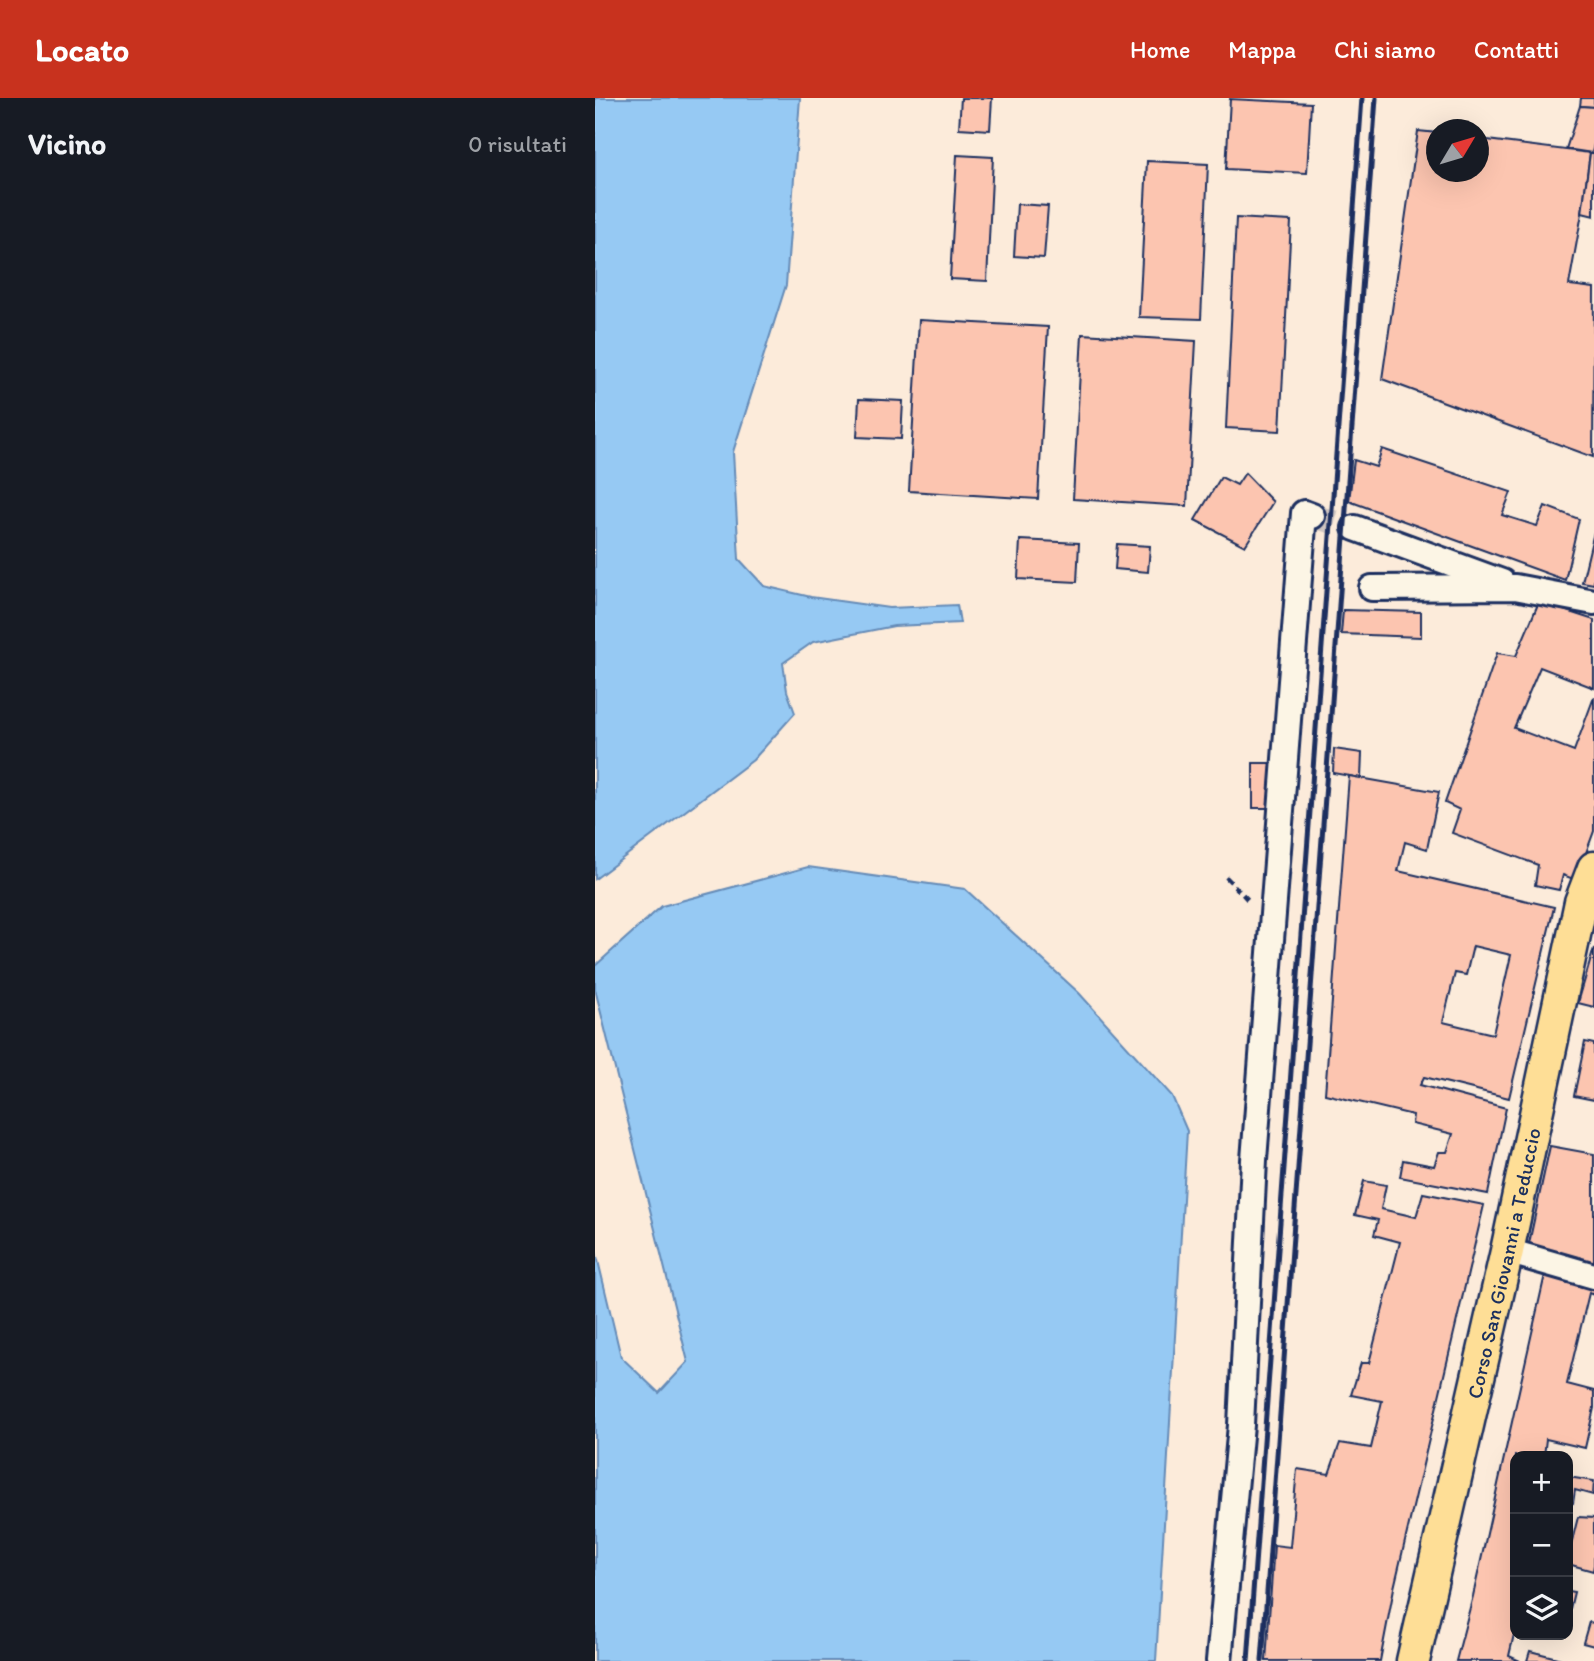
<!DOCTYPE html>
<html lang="it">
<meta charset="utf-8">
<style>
:root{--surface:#171b24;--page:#242831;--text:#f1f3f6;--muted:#9ea1a6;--line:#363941;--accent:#c8321e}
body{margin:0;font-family:Itim,sans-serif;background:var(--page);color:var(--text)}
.controls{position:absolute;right:21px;bottom:21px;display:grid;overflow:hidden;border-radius:14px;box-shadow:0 7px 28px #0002}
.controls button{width:63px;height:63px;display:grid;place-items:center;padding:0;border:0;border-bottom:2px solid var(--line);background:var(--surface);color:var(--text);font:35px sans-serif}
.compass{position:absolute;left:831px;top:21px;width:63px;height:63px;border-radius:50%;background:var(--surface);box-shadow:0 7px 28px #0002;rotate:52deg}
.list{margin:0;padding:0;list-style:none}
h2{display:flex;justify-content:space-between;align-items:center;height:91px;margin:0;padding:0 28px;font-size:30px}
h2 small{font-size:23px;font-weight:400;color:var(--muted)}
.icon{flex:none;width:38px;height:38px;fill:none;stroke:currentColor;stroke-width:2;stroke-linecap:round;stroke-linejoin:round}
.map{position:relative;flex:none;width:999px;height:1563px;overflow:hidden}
header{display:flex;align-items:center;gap:42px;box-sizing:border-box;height:98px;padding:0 35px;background:var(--accent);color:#fff}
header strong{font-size:33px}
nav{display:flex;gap:38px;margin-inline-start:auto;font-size:24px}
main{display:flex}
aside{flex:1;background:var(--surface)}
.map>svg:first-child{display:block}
.water{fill:#96c9f3;stroke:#658bb7;stroke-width:2}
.building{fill:#fcc5b0;stroke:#1b2f5e;stroke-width:2;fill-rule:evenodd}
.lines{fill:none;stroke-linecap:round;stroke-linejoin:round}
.minor-tunnel{stroke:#cfc5c1;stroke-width:24;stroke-dasharray:24 12;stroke-linecap:butt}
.minor-casing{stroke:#1b2f5e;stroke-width:30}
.major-casing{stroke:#1b2f5e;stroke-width:37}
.path{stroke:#1b2f5e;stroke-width:4.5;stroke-dasharray:7 5;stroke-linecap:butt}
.minor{stroke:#fcf5e5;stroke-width:24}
.major{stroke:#fede96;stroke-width:32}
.rail{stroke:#1b2f5e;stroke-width:5}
.labels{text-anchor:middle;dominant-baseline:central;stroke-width:7;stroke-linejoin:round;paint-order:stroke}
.street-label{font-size:21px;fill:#1b2f5e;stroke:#fcf5e5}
</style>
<header>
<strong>Locato</strong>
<nav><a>Home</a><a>Mappa</a><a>Chi siamo</a><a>Contatti</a></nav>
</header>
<main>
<aside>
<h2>Vicino<small>0 risultati</small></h2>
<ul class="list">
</ul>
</aside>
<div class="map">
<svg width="999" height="1563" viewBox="0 0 999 1563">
<rect width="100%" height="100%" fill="#fcebda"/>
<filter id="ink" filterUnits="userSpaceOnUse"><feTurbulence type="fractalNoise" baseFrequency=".0143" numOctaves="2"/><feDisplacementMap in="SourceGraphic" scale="14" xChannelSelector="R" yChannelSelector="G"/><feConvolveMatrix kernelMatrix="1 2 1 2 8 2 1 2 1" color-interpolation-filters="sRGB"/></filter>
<g filter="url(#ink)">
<!-- water -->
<g class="water">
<polygon points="0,0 205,0 191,187 138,354 144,461 169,488 216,499 294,510 362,507 365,525 299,528 218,544 188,565 192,593 200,615 158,662 0,781"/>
<polygon points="213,769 370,791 484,895 577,998 592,1033 561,1563 0,1563 0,1150 26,1259 64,1295 93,1264 0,891 0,868 67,808"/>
</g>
<!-- building -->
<g class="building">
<polygon points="366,0 397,0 395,32 364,30"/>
<polygon points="986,0 999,0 999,9 985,8"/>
<polygon points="635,1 716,5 712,75 631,71"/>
<polygon points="985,8 999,9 999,46 997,55 971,51"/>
<polygon points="823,33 842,35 842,74 884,74 884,41 995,55 987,115 974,187 999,190 998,359 787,281"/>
<polygon points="995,55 999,55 999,118 987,115"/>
<polygon points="362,57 398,59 392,183 355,181"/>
<polygon points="552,63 613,66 606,221 544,219"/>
<polygon points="422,106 453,108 449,160 419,158"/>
<polygon points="641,120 696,123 685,333 631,330"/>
<polygon points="324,222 453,229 443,401 314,393"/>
<polygon points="487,236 601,243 592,408 478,401"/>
<polygon points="264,301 308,303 306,341 262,339"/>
<polygon points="787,351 916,394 907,417 942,428 950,408 984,421 970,482 754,403 759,362 781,369"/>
<polygon points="650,375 678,404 650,448 600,422 626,379 642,387"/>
<polygon points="999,434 999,486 987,484"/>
<polygon points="425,442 484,445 482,484 423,481"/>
<polygon points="522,446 555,448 553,474 520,471"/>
<polygon points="943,506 962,510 999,522 999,590 945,569 919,630 979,653 999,599 999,733 981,782 968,777 964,792 940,787 943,767 857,735 865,712 850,705 902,555 921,558"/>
<polygon points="748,512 826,514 826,539 746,536"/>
<polygon points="739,651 767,655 766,680 738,675"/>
<rect x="658" y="665" width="21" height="45"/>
<path d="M754,678L844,694L832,751L810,744L803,773L959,809L914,1000L829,979L825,987L911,1010L893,1096L805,1079L808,1062L839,1068L844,1054H852L858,1036L817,1026L818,1017L730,996ZM878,848L916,857L898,936L848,924L860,875L871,877Z"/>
<polygon points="999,850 999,909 983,905"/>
<polygon points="990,944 999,946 999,1002 979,998"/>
<polygon points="955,1048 999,1056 999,1166 933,1150"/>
<polygon points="769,1083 791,1087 786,1111 821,1119 828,1095 889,1107 799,1490 785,1563 671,1563 679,1447 695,1449 702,1371 734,1376 745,1345 776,1350 787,1303 756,1297 766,1265 774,1265 805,1144 779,1137 783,1122 760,1117"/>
<polygon points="951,1172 999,1185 999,1197 994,1195 972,1286 999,1293 999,1310 990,1350 951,1341 949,1358 920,1358 920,1532 914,1558 925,1563 861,1563 878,1498"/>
<polygon points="973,1379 999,1383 998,1397 980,1392 978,1405 973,1404"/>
<polygon points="983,1419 999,1420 999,1467 998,1473 973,1466 973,1459"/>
<polygon points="973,1493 979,1494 973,1519"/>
<polygon points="994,1524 999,1525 999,1548 988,1545"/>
<polygon points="935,1553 974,1563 932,1563"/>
</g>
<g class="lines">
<!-- minor-tunnel -->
<polyline class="minor-tunnel" points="717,418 760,430"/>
<defs>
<g id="minor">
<polyline points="760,430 907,484"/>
<polyline points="777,490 920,489 999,504"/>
<polyline points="912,1153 999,1178"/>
<polyline points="624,1563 646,1327 659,1062 709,415 717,418"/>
</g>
<g id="major">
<path id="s1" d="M818,1563L912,1153L986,804L999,770"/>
</g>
</defs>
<!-- minor casing -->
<use href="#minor" class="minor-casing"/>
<!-- major casing -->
<use href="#major" class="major-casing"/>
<!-- path -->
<polyline class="path" points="631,779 655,804"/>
<!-- minor -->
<use href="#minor" class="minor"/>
<!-- major -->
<use href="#major" class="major"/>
<!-- rail -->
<g class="rail">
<polyline points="653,1563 767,0"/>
<polyline points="667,1563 781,0"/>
</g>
</g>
</g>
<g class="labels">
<!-- street labels -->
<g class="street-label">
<text stroke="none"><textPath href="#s1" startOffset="408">Corso San Giovanni a Teduccio</textPath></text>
</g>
</g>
</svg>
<div class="controls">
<button>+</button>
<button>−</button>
<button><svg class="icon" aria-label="layers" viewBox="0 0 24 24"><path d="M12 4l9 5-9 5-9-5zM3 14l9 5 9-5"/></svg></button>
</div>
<svg class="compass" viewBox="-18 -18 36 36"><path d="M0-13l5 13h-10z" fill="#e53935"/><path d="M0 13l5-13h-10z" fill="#9ea1a6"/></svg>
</div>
</main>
